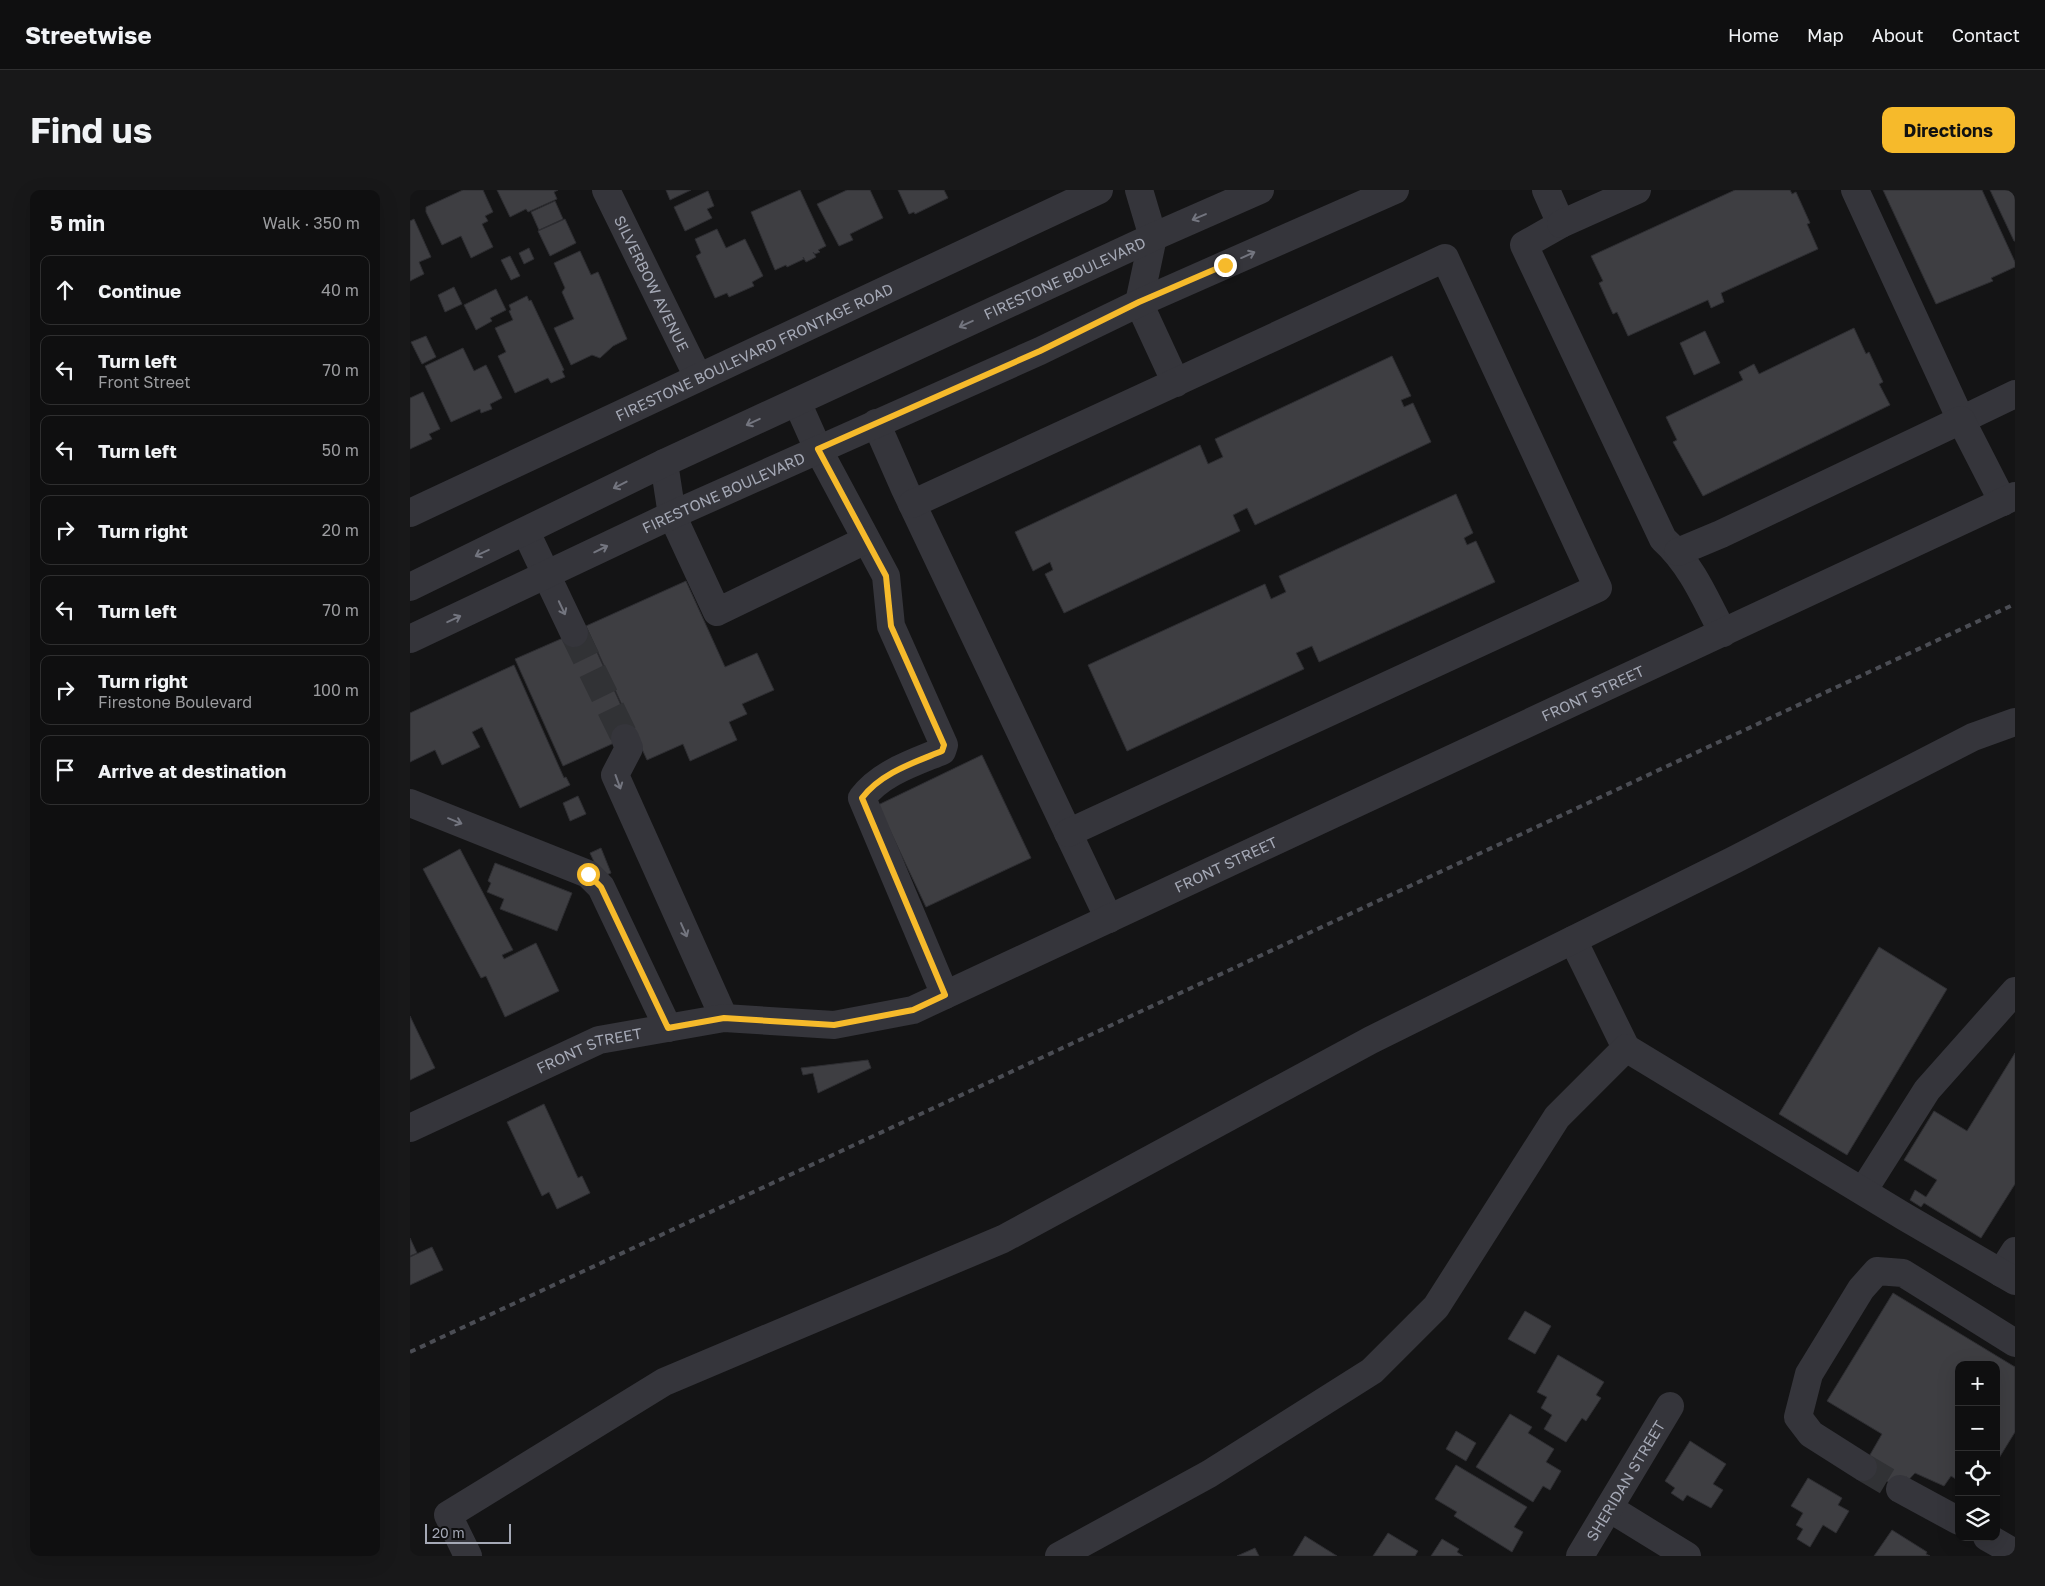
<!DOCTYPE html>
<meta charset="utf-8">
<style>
:root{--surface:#0f0f10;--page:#181819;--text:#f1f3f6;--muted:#9b9c9f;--line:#2f2f30;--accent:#f6ba2b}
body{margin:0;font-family:"Golos Text",sans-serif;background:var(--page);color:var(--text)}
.controls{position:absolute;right:15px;bottom:15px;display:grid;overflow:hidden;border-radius:10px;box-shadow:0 5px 20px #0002}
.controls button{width:45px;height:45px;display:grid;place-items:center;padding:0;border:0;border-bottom:1px solid var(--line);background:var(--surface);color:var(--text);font:25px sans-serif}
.scale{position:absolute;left:15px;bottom:12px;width:86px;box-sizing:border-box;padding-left:5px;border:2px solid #a5a9b6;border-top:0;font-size:14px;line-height:18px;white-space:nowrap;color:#a5a9b6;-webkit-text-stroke:4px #0f0f10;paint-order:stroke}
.stop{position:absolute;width:15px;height:15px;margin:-11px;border:4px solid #f6ba2b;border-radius:50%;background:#fff}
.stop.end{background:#f6ba2b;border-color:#fff;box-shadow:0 1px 5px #0008}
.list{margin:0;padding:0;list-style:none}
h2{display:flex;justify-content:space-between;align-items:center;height:65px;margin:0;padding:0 20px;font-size:21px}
h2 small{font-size:16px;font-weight:400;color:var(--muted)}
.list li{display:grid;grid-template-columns:32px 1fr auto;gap:15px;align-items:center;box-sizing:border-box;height:70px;margin:0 10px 10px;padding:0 10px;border:1px solid var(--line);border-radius:10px}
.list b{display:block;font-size:19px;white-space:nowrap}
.list p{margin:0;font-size:16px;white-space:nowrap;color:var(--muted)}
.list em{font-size:16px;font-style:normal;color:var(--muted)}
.icon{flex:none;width:28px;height:28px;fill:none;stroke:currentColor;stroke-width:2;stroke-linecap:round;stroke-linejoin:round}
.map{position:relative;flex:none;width:1605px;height:1366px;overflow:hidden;border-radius:10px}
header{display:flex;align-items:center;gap:30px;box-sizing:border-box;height:70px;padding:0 25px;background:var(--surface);border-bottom:1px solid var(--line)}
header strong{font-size:24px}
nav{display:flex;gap:28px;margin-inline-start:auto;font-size:18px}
.intro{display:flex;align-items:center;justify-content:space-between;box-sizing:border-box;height:120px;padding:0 30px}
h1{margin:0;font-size:35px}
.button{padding:12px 22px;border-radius:10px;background:var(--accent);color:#111;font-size:18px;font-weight:700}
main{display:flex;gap:30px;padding:0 30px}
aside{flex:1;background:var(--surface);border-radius:10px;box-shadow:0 5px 20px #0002}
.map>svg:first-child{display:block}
.building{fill:#3e3e42;stroke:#2e2e32}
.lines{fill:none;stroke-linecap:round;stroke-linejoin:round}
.minor-tunnel{stroke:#313235;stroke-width:28;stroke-dasharray:28 14;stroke-linecap:butt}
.minor{stroke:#35353b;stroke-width:28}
.rail{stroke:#4b4d54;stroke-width:4;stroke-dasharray:6 5;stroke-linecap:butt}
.oneway{stroke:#73757f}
.route{stroke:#f6ba2b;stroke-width:6}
.labels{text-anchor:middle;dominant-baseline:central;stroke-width:5;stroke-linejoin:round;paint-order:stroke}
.street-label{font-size:15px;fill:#a5a9b6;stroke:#0f0f10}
</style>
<header>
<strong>Streetwise</strong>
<nav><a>Home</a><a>Map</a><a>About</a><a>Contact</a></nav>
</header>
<div class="intro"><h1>Find us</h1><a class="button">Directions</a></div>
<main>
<aside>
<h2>5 min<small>Walk · 350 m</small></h2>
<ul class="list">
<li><svg class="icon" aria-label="ahead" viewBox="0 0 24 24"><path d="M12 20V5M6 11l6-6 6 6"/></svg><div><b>Continue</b></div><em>40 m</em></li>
<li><svg class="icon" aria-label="left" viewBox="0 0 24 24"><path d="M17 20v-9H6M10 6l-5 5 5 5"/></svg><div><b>Turn left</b><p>Front Street</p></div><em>70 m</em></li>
<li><svg class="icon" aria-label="left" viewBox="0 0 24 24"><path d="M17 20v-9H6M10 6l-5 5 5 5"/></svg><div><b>Turn left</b></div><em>50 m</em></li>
<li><svg class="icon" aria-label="right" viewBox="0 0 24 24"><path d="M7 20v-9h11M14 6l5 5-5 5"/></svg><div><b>Turn right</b></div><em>20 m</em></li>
<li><svg class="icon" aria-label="left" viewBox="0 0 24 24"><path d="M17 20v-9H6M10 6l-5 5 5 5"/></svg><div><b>Turn left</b></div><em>70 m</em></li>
<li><svg class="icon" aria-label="right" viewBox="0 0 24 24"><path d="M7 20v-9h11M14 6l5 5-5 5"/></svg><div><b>Turn right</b><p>Firestone Boulevard</p></div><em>100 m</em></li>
<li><svg class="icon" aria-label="arrive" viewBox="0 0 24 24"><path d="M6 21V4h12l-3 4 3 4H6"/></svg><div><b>Arrive at destination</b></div></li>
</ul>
</aside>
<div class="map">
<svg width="1605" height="1366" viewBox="0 0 1605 1366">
<rect width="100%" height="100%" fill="#141415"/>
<!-- building -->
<g class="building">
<polygon points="53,0 73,0 83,22 75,26 78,31 72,34 83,57 61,68 51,46 32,55 16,22 16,17"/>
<polygon points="87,0 148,0 144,2 147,9 118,22 116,19 100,27"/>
<polygon points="256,0 281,0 260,10"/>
<polygon points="390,0 416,56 408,60 410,62 405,64 403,62 406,67 396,72 393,67 394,69 377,77 376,75 365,80 341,22"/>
<polygon points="437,0 460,0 473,28 440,44 443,50 429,56 407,14"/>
<polygon points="488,0 534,0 538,8 505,24 504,22 499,24"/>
<polygon points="1325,0 1380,0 1382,4 1386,2 1400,33 1397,34 1408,59 1311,103 1314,112 1301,118 1298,110 1218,146 1207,122 1203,124 1189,93 1193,91 1181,66"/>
<polygon points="1473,0 1572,0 1605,72 1605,77 1581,88 1583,91 1526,114"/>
<polygon points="1580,0 1605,0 1605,51 1604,51"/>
<polygon points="298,1 304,16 297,19 302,28 275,41 264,17"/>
<polygon points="145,11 153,29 129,40 121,22"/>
<polygon points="4,29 21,67 9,72 14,84 0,91 0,31"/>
<polygon points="155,29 166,53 140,66 128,41"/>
<polygon points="307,39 316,58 335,49 353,86 342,92 344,96 319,107 317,103 305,108 286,66 291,63 285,49"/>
<polygon points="119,58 124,69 114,74 109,63"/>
<polygon points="170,61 181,85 188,82 217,149 203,156 190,168 182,165 161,175 144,138 164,129 152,102 155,98 144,73"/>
<polygon points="100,66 110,86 101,90 91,70"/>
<polygon points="44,97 52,114 35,122 28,105"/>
<polygon points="86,99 96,120 80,128 82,131 66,140 54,115"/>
<polygon points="117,106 119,111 121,110 154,180 152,181 155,187 141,193 138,188 105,203 88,166 96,162 85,138 103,130 99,121 101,120 99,115"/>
<polygon points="1444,138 1456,164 1459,162 1473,192 1469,194 1480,215 1293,306 1263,252 1267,250 1256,227 1333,190 1329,182 1344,174 1349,184"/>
<polygon points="1295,141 1310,173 1284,185 1270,153"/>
<polygon points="16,146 26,167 12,174 1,152"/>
<polygon points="53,158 64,181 76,175 92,208 80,214 82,219 71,223 70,219 41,232 15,176"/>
<polygon points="982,166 1001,206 991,210 994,217 1003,213 1021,252 845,335 837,318 823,325 830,341 654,423 635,384 643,380 640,372 623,381 605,342 790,255 798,274 813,267 805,249"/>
<polygon points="13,202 30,239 19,244 22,249 0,259 0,208"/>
<polygon points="1046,304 1063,343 1054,348 1057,355 1066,351 1085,392 909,472 902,456 886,463 894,479 717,561 678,475 855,394 861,409 876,402 869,386"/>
<polygon points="276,391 315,477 347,463 364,500 332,514 337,524 319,532 327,550 280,571 273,554 237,570 176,436"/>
<polygon points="176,438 224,544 153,576 105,469"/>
<polygon points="104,475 154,588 156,587 160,595 110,618 72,537 62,542 70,557 32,575 25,560 0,572 0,523"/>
<polygon points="572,565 621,668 516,717 468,615"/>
<polygon points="168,606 176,624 160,631 153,613"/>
<polygon points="191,658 201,683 191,687 180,663"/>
<polygon points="50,659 103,760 92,765 94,769 126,753 149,801 95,827 76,786 71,788 13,679"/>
<polygon points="85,673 162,703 147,741 90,719 94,709 77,702 81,693 78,691"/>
<polygon points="1469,757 1537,799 1437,965 1369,924"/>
<polygon points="0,826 25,878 0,890"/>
<polygon points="1605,863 1605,994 1571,1048 1514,1013 1511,1017 1500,1010 1505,1000 1516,1007 1527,990 1494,970 1524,921 1557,941"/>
<polygon points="458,870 461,878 408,903 403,883 393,885 391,878"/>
<polygon points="134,914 168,988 172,986 180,1003 147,1019 139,1002 132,1006 97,932"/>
<polygon points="0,1048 7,1063 0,1066"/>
<polygon points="22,1057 33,1080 0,1095 0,1067"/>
<polygon points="1483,1103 1605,1177 1605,1242 1586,1273 1586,1175 1549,1175 1549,1291 1541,1286 1534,1296 1505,1283 1490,1299 1453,1277 1472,1244 1417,1211"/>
<polygon points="1115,1121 1141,1136 1125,1164 1098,1149"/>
<polygon points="1148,1165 1194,1192 1186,1205 1191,1208 1176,1231 1172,1228 1156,1252 1134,1239 1142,1225 1131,1218 1137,1207 1127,1202"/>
<polygon points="1100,1224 1122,1237 1118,1243 1144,1259 1136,1272 1151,1281 1140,1300 1133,1296 1123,1312 1066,1277"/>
<polygon points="1046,1241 1066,1253 1056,1271 1036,1259"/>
<polygon points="1280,1251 1316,1274 1303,1294 1313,1300 1301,1318 1277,1305 1273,1311 1261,1303 1265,1298 1255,1291"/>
<polygon points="1046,1275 1117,1317 1104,1337 1113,1342 1102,1362 1044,1326 1047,1322 1025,1309"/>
<polygon points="1398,1288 1432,1308 1428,1315 1439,1321 1426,1343 1413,1335 1400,1357 1387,1349 1393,1339 1386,1335 1393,1323 1381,1316"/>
<polygon points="1482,1340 1517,1362 1516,1364 1520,1366 1464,1366"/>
<polygon points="978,1343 1008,1361 1005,1366 963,1366"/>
<polygon points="895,1346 927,1366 883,1366"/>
<polygon points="1032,1349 1049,1359 1047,1362 1053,1366 1021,1366"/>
<polygon points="845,1358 849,1366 827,1366"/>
</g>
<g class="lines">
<!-- minor-tunnel -->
<g class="minor-tunnel">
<polyline points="164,443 215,548"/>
<polyline points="1453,1277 1490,1299"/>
</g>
<!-- minor -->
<g class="minor">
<path id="s1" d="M196,0L288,187"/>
<polyline points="729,0 743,47 729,113 766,193"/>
<path d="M1136,0L1151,34L1114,55L1253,349C1281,374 1296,410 1313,443"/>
<polyline points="1445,0 1551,230 1605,204"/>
<polyline points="1151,34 1227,0"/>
<path d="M387,212L408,259L476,386L481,436L534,555L532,561C503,573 471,583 452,608L535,805"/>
<polyline points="466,233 495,299 699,729"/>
<polyline points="254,273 262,325 307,422 456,350"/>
<polyline points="502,314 1035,68 1188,398 658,643"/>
<path id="s2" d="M0,323L689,0"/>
<polyline points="116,342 164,443"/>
<polyline points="1268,362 1311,344 1551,230 1593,312"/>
<path id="s3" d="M0,397L254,273L743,47L850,0"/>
<path id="s4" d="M0,449L262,325L630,161L729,113L985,0"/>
<polyline points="215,548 219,558 205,585 314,828"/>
<polyline points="0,613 178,684 191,697 258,838"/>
<polyline points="1163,750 1216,858"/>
<path id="s5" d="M0,938L189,850L314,828L424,835L503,820L1605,306"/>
<polyline points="1453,1001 1517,900 1605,801"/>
<polyline points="1591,1083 1605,1061"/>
<polyline points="1453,1277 1401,1244 1388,1227 1399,1184 1451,1099 1467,1081 1493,1083 1605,1153"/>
<polyline points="1490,1299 1549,1331"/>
<polyline points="1199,1318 1277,1366"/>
<polyline points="1577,1347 1605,1363"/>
<polyline points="58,1366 38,1325 254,1192 593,1049 961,850 1324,670 1563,547 1605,532"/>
<polyline points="649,1366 799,1284 962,1181 1026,1117 1147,927 1216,858 1495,1027 1605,1091"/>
<path id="s6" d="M1170,1366L1260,1216"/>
</g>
<!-- rail -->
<polyline class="rail" points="0,1162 1605,414"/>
</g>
<!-- one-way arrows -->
<defs><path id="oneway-shaft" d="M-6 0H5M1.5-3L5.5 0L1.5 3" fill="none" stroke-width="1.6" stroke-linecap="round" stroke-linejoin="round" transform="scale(1.25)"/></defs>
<g class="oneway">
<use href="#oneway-shaft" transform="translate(789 27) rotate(157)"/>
<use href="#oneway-shaft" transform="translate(838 65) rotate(-24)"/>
<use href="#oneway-shaft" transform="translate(556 134) rotate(155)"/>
<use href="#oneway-shaft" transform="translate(343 232) rotate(155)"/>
<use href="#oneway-shaft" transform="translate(210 295) rotate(153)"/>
<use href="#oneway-shaft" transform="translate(191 359) rotate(-26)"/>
<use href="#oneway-shaft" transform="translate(72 363) rotate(155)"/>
<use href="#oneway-shaft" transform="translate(152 418) rotate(65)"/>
<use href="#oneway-shaft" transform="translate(44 429) rotate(-25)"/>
<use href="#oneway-shaft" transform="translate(208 592) rotate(70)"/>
<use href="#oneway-shaft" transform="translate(45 631) rotate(22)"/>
<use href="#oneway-shaft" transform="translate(274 740) rotate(66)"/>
</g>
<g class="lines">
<!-- route -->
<path class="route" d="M178,684L191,697L258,838L314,828L424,835L503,820L535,805L452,608C471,583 503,573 532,561L534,555L481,436L476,386L408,259L630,161L729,112L815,75"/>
</g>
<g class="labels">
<!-- street labels -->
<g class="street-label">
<text stroke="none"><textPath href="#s3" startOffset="724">FIRESTONE BOULEVARD</textPath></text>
<text stroke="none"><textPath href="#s1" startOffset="104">SILVERBOW AVENUE</textPath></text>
<text stroke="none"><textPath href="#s2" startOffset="380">FIRESTONE BOULEVARD FRONTAGE ROAD</textPath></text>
<text stroke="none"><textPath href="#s4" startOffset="346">FIRESTONE BOULEVARD</textPath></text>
<text stroke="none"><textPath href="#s5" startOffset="1276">FRONT STREET</textPath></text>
<text stroke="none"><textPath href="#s5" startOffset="871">FRONT STREET</textPath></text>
<text stroke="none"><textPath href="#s5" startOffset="196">FRONT STREET</textPath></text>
<text stroke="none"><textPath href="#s6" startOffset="88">SHERIDAN STREET</textPath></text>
</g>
</g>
</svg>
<div class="controls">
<button>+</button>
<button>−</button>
<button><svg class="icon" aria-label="locate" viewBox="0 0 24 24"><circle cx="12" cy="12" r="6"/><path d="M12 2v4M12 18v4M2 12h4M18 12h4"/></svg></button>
<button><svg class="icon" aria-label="layers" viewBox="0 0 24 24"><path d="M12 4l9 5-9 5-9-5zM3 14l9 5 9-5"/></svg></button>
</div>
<div class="scale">20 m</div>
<div class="stop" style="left:178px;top:684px"></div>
<div class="stop end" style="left:815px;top:75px"></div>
</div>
</main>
